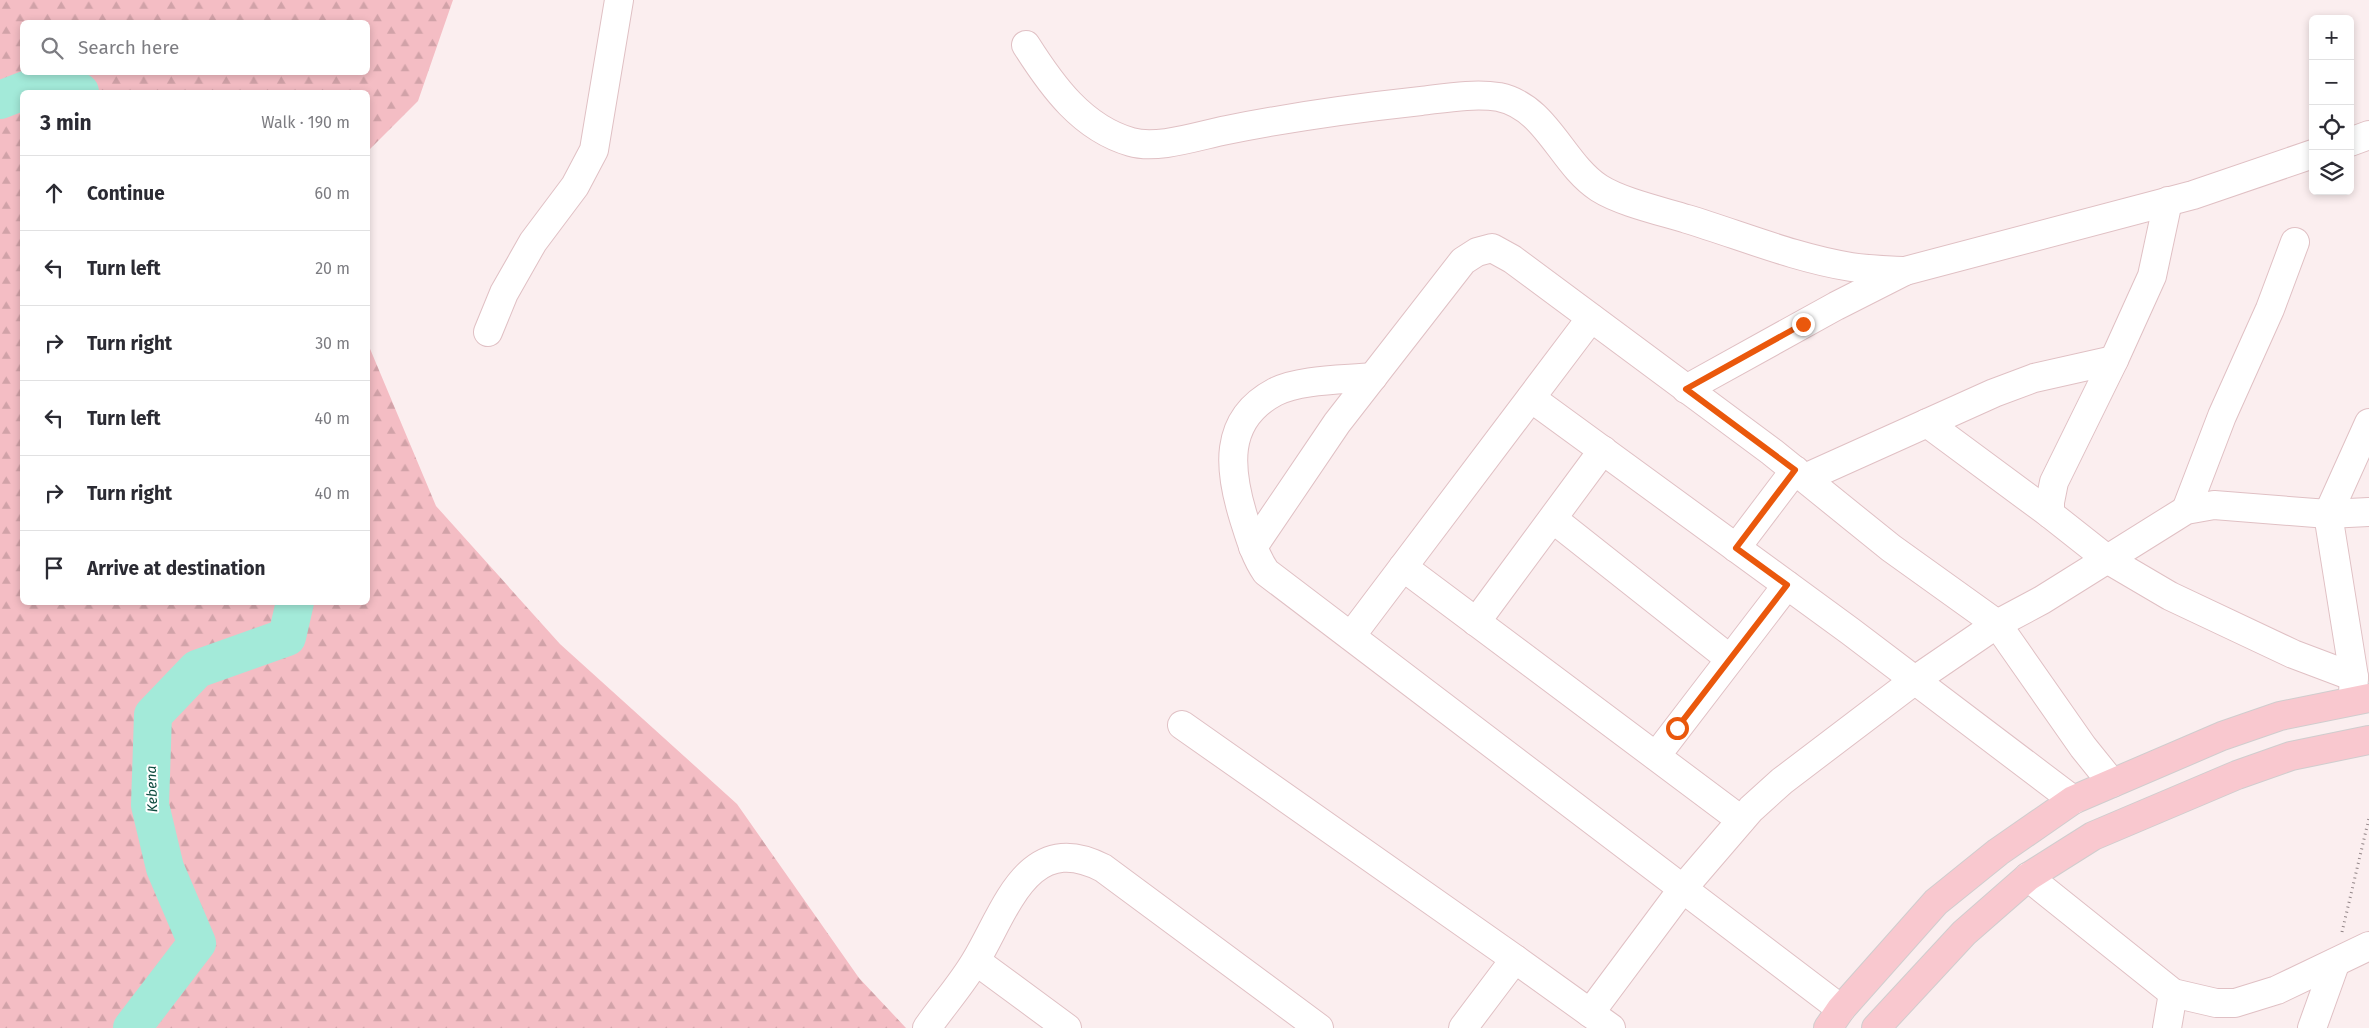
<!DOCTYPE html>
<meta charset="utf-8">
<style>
:root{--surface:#fff;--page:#f2f2f3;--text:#2b2b33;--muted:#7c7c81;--line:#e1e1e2}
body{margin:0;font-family:"Fira Sans",sans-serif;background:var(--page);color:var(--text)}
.controls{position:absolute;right:15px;top:15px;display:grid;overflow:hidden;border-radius:8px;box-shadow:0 2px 8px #0003}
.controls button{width:45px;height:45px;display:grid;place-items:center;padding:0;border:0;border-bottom:1px solid var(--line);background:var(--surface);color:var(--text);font:25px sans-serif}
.stop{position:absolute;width:15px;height:15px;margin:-11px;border:4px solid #ea580c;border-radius:50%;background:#fff}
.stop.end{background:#ea580c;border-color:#fff;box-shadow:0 1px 5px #0008}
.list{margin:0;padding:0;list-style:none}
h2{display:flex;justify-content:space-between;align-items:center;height:65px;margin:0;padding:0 20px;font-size:21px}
h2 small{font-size:16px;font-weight:400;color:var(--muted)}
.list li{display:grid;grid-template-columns:32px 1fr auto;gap:15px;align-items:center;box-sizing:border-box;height:75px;padding:0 20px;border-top:1px solid var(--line)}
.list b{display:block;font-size:19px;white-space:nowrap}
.list em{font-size:16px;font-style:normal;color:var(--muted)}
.icon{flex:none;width:28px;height:28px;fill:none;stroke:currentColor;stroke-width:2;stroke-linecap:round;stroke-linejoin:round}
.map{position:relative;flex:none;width:2369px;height:1028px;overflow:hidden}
.search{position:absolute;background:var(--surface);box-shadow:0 2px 8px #0003;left:20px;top:20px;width:350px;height:55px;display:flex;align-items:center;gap:12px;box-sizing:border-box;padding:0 18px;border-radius:8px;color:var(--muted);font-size:19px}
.panel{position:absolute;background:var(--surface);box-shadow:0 2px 8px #0003;left:20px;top:90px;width:350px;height:515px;border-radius:8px}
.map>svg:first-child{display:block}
.forest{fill:url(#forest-firs);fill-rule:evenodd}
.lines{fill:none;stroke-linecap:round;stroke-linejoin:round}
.river{stroke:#a3ead9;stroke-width:38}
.minor-casing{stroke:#e0c0c4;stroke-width:30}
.major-casing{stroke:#d0cdce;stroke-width:30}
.path{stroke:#928587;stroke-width:3;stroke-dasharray:1 4;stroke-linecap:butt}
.minor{stroke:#fff;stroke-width:28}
.major{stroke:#f9c8cf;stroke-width:28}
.route{stroke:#ea580c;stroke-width:6}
.labels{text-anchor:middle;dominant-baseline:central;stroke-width:4;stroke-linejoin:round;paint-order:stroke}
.water-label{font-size:14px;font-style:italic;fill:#104d41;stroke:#fff}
</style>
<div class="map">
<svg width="2369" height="1028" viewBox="0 0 2369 1028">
<defs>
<pattern id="forest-firs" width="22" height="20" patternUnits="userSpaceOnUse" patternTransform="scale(1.25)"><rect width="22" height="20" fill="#f4bdc4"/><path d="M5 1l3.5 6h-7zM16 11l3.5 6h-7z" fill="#d1a2a8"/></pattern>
</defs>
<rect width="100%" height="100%" fill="#fbeeef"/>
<!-- forest -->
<path class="forest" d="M0,0H453L418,101L368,151V92H22V602H368V344L436,506L560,644L737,804L859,978L906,1028H0ZM22,22H368V72H22Z"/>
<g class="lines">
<!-- river -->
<g class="river">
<polyline points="0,100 54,79 80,92"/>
<polyline points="132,1028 197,943 165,868 150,805 153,715 197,669 287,637 295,602"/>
</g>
<defs>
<g id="minor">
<path d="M1026,45C1052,86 1082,128 1131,142C1158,150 1200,135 1227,130C1291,117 1356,108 1421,101C1446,98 1474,93 1499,97C1547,107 1561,163 1599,188C1621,202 1661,211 1687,219C1740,235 1795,258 1851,267C1869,270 1887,270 1905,271"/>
<polyline points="2350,142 2369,135"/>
<polyline points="488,332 504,293 533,242 575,186 594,150 619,0"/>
<path d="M1373,377C1345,380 1300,379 1275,392C1222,420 1229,471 1244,519C1250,538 1255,556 1266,572L1841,1009"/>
<polyline points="1686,389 1836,306 1905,271 2193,195 2313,154"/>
<polyline points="1531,398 1850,631 2073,800"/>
<polyline points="1927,423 2050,514 2107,559 2170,596 2293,654 2354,677"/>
<polyline points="1805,478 1994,393 2034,378 2114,360"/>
<polyline points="2186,510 2222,416 2270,309 2295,242"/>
<polyline points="2050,514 2050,502 2054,482 2114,360 2152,276 2168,201"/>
<polyline points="1553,519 1730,659"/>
<polyline points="1253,547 1337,423 1463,261 1477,252 1492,248 1512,259 1772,452 1891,548 1997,624 2083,747 2112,783"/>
<polyline points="1736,548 1795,470"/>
<polyline points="1403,567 1741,820"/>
<polyline points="1476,622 1603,450"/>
<polyline points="1351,636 1591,318"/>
<polyline points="2353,693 2354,677 2328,514 2369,423"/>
<polyline points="1182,725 1515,959"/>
<polyline points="1656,756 1787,585"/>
<polyline points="2028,877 2173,993 2216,1003 2235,1003 2277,990 2369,946"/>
<polyline points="976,961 1067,1028"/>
<polyline points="1590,1013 1684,887 1751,809 1782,781 1915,680 1997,624 2042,600 2186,510 2214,505 2328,514 2369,512"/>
<path d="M927,1028C943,1005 962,984 976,960C1006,910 1028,829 1103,868L1319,1028"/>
<polyline points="1463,1028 1515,959 1611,1028"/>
<polyline points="2167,1028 2173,993"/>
<polyline points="2312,1028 2335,964"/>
</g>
<g id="major">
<polyline points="1828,1028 1841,1009 1936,902 1998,852 2073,800 2222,736 2280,716 2369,698"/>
<polyline points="1876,1028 1964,933 2028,877 2093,836 2237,775 2291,756 2369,740"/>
</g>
</defs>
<!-- minor casing -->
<use href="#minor" class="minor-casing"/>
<!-- major casing -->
<use href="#major" class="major-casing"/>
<!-- path -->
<polyline class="path" points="2342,932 2369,818"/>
<!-- minor -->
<use href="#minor" class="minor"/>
<!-- major -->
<use href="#major" class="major"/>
</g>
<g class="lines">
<!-- route -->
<polyline class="route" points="1677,728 1787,585 1736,548 1795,470 1686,389 1803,324"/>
</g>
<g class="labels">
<!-- water labels -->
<g class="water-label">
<text transform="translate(152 789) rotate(-92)">Kebena</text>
</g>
</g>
</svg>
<div class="controls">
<button>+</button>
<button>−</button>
<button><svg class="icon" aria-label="locate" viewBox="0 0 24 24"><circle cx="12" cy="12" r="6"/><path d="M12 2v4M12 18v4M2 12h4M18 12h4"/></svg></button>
<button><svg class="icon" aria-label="layers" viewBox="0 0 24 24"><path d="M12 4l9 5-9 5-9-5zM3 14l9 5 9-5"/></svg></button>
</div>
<div class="stop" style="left:1677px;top:728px"></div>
<div class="stop end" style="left:1803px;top:324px"></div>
<div class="search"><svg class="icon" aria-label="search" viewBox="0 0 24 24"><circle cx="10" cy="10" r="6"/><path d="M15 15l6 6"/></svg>Search here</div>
<section class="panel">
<h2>3 min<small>Walk · 190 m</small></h2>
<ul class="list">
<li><svg class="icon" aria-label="ahead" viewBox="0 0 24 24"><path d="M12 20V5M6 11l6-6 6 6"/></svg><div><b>Continue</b></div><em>60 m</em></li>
<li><svg class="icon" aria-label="left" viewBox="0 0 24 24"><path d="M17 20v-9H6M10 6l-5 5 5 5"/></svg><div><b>Turn left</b></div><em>20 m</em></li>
<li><svg class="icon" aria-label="right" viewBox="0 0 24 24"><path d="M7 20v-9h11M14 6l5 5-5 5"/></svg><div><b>Turn right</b></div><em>30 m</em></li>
<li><svg class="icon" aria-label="left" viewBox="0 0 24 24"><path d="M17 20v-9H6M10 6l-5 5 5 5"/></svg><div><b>Turn left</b></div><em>40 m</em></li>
<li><svg class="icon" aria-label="right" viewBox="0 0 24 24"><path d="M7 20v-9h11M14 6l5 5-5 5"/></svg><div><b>Turn right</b></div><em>40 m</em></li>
<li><svg class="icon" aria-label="arrive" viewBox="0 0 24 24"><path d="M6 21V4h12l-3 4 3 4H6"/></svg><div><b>Arrive at destination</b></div></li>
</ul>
</section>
</div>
